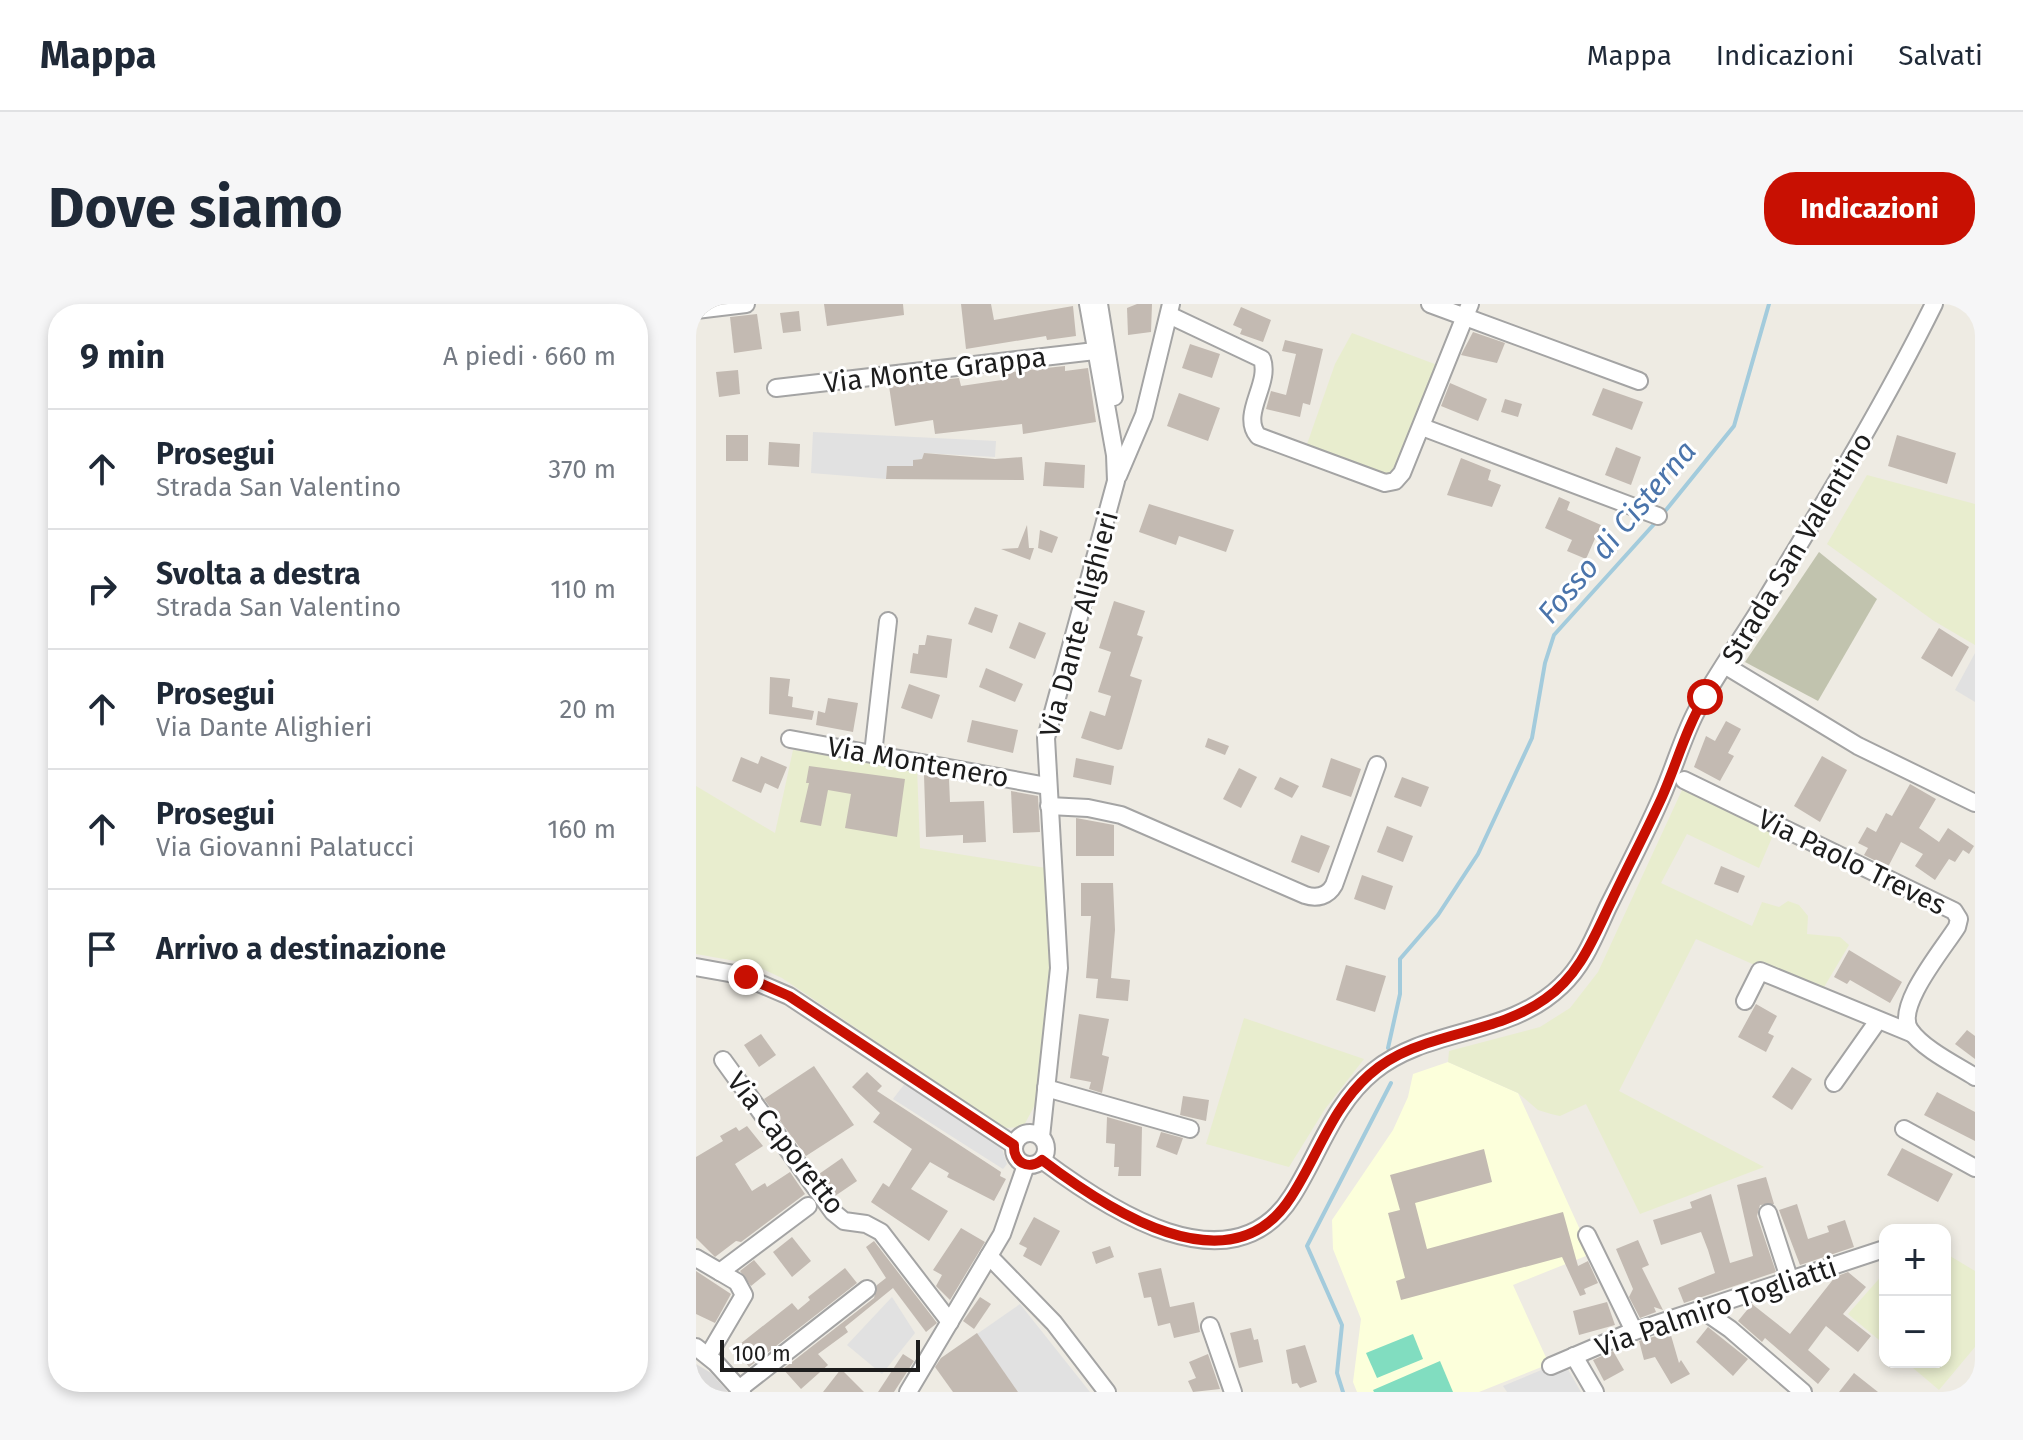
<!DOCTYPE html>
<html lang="it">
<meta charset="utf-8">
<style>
:root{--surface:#fff;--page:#f6f6f7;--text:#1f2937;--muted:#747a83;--line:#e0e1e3;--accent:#c81002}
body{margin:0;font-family:"Fira Sans",sans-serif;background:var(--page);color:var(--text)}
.controls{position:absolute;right:24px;bottom:24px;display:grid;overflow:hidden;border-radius:16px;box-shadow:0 4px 12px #0003}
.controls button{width:72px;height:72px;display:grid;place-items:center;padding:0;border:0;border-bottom:2px solid var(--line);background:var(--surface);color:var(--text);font:40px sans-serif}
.scale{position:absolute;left:24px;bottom:20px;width:200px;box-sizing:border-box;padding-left:8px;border:4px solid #1d1d1d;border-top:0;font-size:22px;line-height:28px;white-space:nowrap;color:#1d1d1d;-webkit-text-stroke:6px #fff;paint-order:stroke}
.stop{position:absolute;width:24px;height:24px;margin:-18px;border:6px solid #c81002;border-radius:50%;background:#fff}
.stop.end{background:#c81002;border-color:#fff;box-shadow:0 2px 8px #0008}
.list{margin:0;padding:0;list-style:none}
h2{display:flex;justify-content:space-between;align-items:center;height:104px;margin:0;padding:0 32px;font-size:34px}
h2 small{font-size:26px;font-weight:400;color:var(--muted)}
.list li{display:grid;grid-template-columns:52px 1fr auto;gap:24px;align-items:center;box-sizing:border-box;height:120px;padding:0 32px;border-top:2px solid var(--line)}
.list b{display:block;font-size:30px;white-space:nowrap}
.list p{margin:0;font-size:26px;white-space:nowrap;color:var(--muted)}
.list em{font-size:26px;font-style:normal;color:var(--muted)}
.icon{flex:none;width:44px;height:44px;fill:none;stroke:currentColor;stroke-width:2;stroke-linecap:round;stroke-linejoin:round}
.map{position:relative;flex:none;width:1279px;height:1088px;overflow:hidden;border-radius:32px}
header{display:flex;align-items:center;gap:48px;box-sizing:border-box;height:112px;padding:0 40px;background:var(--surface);border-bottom:2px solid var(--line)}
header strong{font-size:38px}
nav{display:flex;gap:44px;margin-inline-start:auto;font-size:28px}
.intro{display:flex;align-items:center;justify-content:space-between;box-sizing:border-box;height:192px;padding:0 48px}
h1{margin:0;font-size:56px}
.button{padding:20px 36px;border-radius:32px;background:var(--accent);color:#fff;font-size:28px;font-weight:700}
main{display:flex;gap:48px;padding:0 48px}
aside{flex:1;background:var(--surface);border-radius:32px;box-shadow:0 4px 12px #0003}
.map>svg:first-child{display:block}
.residential{fill:#dbdada}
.education{fill:#fcffdb}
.construction{fill:#c1c3ae}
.farmland{fill:#e8edce}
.pitch{fill:#81ddc0}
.parking{fill:#e1e1e1}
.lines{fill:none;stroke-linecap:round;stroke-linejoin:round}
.stream{stroke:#a3cbdc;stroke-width:4}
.building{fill:#c3bab2}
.minor-casing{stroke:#a4a4a4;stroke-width:20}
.minor{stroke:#fff;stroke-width:16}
.route{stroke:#c81002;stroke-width:10}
.labels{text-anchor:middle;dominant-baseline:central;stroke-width:6;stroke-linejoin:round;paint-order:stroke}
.street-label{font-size:28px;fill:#1d1d1d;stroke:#fff}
.water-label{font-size:30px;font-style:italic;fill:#4a74ab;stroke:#fff}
</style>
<header>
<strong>Mappa</strong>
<nav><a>Mappa</a><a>Indicazioni</a><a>Salvati</a></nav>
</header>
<div class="intro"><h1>Dove siamo</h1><a class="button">Indicazioni</a></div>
<main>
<aside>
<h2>9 min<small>A piedi · 660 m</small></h2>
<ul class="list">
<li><svg class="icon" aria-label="ahead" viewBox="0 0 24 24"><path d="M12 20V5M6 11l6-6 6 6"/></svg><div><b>Prosegui</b><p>Strada San Valentino</p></div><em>370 m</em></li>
<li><svg class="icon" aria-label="right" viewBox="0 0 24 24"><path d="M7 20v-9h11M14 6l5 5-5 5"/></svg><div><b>Svolta a destra</b><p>Strada San Valentino</p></div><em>110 m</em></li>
<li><svg class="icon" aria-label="ahead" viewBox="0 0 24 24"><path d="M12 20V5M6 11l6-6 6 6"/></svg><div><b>Prosegui</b><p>Via Dante Alighieri</p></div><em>20 m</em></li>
<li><svg class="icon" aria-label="ahead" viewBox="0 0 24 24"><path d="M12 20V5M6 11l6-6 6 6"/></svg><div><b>Prosegui</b><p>Via Giovanni Palatucci</p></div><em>160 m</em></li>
<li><svg class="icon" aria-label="arrive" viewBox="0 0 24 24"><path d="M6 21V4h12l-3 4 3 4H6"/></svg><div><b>Arrivo a destinazione</b></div></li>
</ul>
</aside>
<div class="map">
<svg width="1279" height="1088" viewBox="0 0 1279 1088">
<rect width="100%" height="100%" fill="#eeebe3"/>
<!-- residential -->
<polygon class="residential" points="0,1060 15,1069 32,1088 0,1088"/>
<!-- education -->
<polygon class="education" points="752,758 822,789 895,950 817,981 853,1060 783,1088 661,1088 657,1078 665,1015 637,945 636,916 697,826 712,793 717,770"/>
<!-- construction -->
<polygon class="construction" points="1123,248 1181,295 1122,397 1049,358"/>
<!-- farmland -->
<g class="farmland">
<polygon points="656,29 744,62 696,176 609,146 639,60"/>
<polygon points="1171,171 1279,200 1279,341 1238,317 1131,240"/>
<polygon points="97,446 221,463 224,544 350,564 357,631 351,752 340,799 327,823 308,824 86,674 56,660 0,650 0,482 79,529"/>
<polygon points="992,473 1083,517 1063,564 991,530 965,579 1056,622 1066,598 1083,603 1092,597 1103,601 1112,612 1111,630 1144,633 1153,641 1124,690 1000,635 923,787 1068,863 944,910 890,800 864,812 855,810 842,806 822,789 752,758 753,747 844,723 874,704 902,668"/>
<polygon points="548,714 668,755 629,805 593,863 510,840"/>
<polygon points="1249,949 1279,967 1279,1043 1243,1086 1210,1058 1249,1058"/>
<polygon points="1189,968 1189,1041 1152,1010"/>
</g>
<!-- pitch -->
<g class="pitch">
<polygon points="717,1030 727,1055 681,1074 670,1049"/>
<polygon points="744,1057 757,1088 678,1088 677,1086"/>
</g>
<!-- parking -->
<g class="parking">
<polygon points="117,128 300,137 299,153 228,149 226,155 217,156 217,162 191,162 190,175 115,169"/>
<polygon points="1279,349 1279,398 1259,386"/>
<polygon points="210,778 304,839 311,860 307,865 197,795"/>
<polygon points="196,993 219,1029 186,1070 151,1041"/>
<polygon points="324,1000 394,1088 322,1088 281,1030"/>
<polygon points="867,1057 885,1088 811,1088 807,1082"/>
</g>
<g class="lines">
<!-- stream -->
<g class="stream">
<polyline points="966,211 1038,122 1073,0"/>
<polyline points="692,744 704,690 704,655 742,611 782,550 836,434 849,359 858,331 960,218"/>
<polyline points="647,1088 641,1069 646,1021 611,942 695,779"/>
</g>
</g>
<!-- building -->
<g class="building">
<polygon points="128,0 207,0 208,11 131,22"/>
<polygon points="265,0 295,0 298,16 377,2 380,32 351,36 350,32 270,45"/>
<polygon points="441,0 456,0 455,28 432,31 431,4"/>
<polygon points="545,3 575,16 567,38 544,30 546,25 537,21"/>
<polygon points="103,7 105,27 87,29 84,9"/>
<polygon points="61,10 66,45 38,49 34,13"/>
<polygon points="777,28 809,39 801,59 765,51"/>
<polygon points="589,36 627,45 614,101 607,99 604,113 570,105 575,87 590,91 600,50 586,47"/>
<polygon points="494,40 524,50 516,74 486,64"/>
<polygon points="369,62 369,67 392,64 400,118 327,130 326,120 239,130 237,116 199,122 193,82 263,74 265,82 306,76 305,69"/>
<polygon points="42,66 44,90 23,93 20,68"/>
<polygon points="754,79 791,95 782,117 745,102"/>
<polygon points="907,84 947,98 936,126 896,111"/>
<polygon points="483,89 524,104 512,137 471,122"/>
<polygon points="809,95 826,100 822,113 805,108"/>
<rect x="30" y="131" width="22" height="26"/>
<polygon points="1201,131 1260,149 1251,180 1192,162"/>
<polygon points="73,138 104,140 103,163 72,161"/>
<polygon points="920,143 945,153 935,181 909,171"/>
<polygon points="228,149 299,155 326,153 328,176 190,175 191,162 217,162 217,156 226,155"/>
<polygon points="765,154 795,166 792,176 805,181 796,203 751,191"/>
<polygon points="349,158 389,161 388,184 347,182"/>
<polygon points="863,193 874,198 871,206 905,221 890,255 871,247 876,236 849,224"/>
<polygon points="453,200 538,226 530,248 483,232 480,241 443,228"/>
<polygon points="331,221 333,244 338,244 334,256 305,245 322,244"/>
<polygon points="344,226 362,233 356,249 342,244"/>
<polygon points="418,297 449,307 441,331 447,333 434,372 446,376 426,445 422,446 385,434 394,407 409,412 415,392 402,388 415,348 403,344"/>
<polygon points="279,303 302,311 296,329 272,320"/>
<polygon points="323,318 350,329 339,355 313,344"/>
<polygon points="1243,324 1273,343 1256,373 1225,354"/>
<polygon points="231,331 256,335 251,374 214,369 217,349 222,350 223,341 229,341"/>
<polygon points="290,364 327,380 319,398 283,383"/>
<polygon points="74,373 94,375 92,392 97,393 96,403 118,407 116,416 73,410"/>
<polygon points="213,380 244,391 236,415 205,404"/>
<polygon points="132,394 162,399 157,428 120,421 122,407 129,409"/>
<polygon points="276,416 322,426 317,449 271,438"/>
<polygon points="1030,417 1045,425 1032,449 1038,452 1024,477 998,463 1010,432 1019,437"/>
<polygon points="512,434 533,442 529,451 509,443"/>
<polygon points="65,452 91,463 82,485 69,479 65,489 36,477 45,453 62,460"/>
<polygon points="1126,452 1151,466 1124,518 1098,502"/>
<polygon points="380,454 418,462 415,481 377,473"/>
<polygon points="635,454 665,465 655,493 626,483"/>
<polygon points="113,462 209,475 201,533 149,524 155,490 132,486 125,522 104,518 113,479 110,479"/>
<polygon points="543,464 561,473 545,504 527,495"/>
<polygon points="228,471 253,475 254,498 288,497 290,538 267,539 267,531 230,533"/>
<polygon points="584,473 603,482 596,494 578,485"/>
<polygon points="706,473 733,483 725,503 698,493"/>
<polygon points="1214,480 1240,495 1223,524 1243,538 1252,524 1278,542 1273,550 1267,546 1259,558 1253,555 1239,576 1219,562 1227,550 1205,538 1192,563 1168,551 1172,544 1162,539 1171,523 1180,528 1190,509 1196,512"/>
<polygon points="315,487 342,492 344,528 317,529"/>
<polygon points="380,514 418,521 418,552 380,552"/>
<polygon points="691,522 717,532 707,558 681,548"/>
<polygon points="605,531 634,542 623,569 595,558"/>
<polygon points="1025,562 1049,572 1042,589 1018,580"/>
<polygon points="666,571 697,582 689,606 658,595"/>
<polygon points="385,579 417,579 419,626 415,674 434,676 432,697 400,694 402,675 390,674 395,612 385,612"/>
<polygon points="1153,646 1206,678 1194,699 1154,676 1151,680 1138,673"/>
<polygon points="650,661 690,672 679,708 640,696"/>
<polygon points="1060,700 1081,712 1072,729 1078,732 1070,748 1042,733"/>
<polygon points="383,710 413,715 406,751 413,753 406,789 393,785 395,778 374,774"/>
<polygon points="1271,726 1279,732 1279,755 1259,740"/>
<polygon points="65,730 80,751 63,763 48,741"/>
<polygon points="118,762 158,821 110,852 68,795"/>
<polygon points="1096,763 1116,775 1096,806 1076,793"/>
<polygon points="171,768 186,782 181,787 305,868 304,872 310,875 298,897 251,873 253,869 234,858 215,885 252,907 233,937 175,898 187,879 193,883 216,845 177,818 184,809 156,783"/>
<polygon points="1241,788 1279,808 1279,837 1228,811"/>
<polygon points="487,792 513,796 510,817 484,811"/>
<polygon points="411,813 446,823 445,872 422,872 423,863 418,863 419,840 410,839"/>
<polygon points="51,822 67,842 39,860 56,887 69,879 71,883 94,868 109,890 45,938 40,937 19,953 0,934 0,853 27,837 24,832 40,823 43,827"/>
<polygon points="465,828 487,834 481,851 460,843"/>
<polygon points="1206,844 1257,870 1242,898 1191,871"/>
<polygon points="788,845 796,878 719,899 731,945 867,908 882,962 892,957 902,979 888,985 890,990 884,992 866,953 705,996 700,977 709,974 692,909 704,906 694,871"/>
<polygon points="146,854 161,877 139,892 123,870"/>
<polygon points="1070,873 1078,900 1064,901 1061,912 1080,968 988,999 982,984 1019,969 1012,946 1005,928 965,941 957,916 996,904 994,898 1015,890 1034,959 1057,952 1041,881"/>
<polygon points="1101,900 1112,935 1133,928 1131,922 1149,916 1158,943 1104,961 1083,906"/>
<polygon points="338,913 364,927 345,962 327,952 331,944 323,940"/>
<polygon points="265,924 289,938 254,996 240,982 246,971 237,966"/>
<polygon points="96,933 115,957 96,973 77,948"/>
<polygon points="942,936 953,961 946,964 967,1006 958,1003 960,1008 944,1014 933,993 937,985 920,945"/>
<polygon points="178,937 241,1019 230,1028 197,984 149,1023 152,1028 122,1050 132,1061 105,1085 87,1065 178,994 181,981 190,974 170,943"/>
<polygon points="414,942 418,953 400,960 396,948"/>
<polygon points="58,956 70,970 55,982 44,967"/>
<polygon points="149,964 161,979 53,1063 39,1044 96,999 102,1006 114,996 112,993"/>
<polygon points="465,964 474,1003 498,998 504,1028 478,1034 474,1019 462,1022 455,993 448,994 442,969"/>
<polygon points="0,967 35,990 19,1019 0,1010"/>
<polygon points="1152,968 1170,983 1147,1010 1175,1032 1162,1048 1130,1022 1112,1046 1134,1065 1122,1080 1069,1034 1066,1038 1042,1017 1056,1000 1094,1030 1139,973"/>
<polygon points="284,993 295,1000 278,1025 267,1017"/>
<polygon points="911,998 919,1021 883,1031 877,1007"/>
<polygon points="1012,1023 1052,1055 1037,1072 1000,1038"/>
<polygon points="555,1024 558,1036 562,1035 567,1058 543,1064 534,1029"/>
<polygon points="974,1028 983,1059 985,1056 994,1070 975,1080 959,1053 948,1056 943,1037"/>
<polygon points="281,1029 322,1088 257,1088 239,1063 245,1054"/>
<polygon points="609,1041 621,1078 604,1084 601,1079 596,1080 590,1046"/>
<polygon points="917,1047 928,1066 908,1077 897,1056"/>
<polygon points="207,1050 218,1057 198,1088 182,1088"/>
<polygon points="512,1050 524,1085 497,1088 492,1077 500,1074 493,1058"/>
<polygon points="145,1065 168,1088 127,1088"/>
<polygon points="1158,1069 1182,1088 1143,1088"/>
</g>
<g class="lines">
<defs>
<g id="minor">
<polyline points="403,0 418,93"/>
<polyline points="734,0 943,77"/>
<polyline points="0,6 50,0"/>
<path d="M473,11L566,55C575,80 544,110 562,132L689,179L699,177L706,169L774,0"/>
<polyline points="80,84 399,47"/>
<polyline points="726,123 962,212"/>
<polyline points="422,172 448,111 475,0"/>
<polyline points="1030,362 1162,442 1279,499"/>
<polyline points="94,435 351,482"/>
<polyline points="177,450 192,317"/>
<path d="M988,476L1258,607L1263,615L1261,623C1248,644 1198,703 1214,726C1227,745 1260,761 1279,773"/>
<path d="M353,502L392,504L425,511L609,591C621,595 632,592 638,581L681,461"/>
<polyline points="0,663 44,671 93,692 318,841"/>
<polyline points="1049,697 1064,667 1215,729"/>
<polyline points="27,756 137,908 148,917 170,920 185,928 254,1018"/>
<polyline points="1138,779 1181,718"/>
<polyline points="350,784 494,825"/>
<polyline points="1208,825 1279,864"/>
<circle cx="334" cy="845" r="16"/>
<polyline points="345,833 363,664 350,434 420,177 419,151 392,0"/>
<path d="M346,856C409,903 535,989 596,892C623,850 637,800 678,767C732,723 812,733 865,682C888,661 899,631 912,603C930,567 949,531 965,494C978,465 986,435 1000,408C1021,368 1049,331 1072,292C1130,196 1188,101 1238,0"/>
<polyline points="1072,909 1094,977"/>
<polyline points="891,931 938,1027"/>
<polyline points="293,952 358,1019 411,1088"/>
<polyline points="0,954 24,968 112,902"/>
<polyline points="1005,1005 1034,1025 1107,1088"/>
<polyline points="514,1022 537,1088"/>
<polyline points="0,1043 20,1059 46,1088"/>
<polyline points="12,1052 48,991 41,978 24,968"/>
<polyline points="878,1052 899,1088"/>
<polyline points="855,1062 930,1030 1185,946"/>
<polyline points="43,1085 171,985"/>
<polyline points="212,1088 306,930 330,861"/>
</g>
</defs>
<!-- minor casing -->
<use href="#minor" class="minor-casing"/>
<!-- minor -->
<use href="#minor" class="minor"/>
</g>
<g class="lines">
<!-- route -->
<path class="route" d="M50,673L93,692L318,841C317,858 332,867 346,856C408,903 534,989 595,893C622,852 635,805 673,771C721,727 796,733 849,695C884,671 898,633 916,596C932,562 950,528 966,493C981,459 990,424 1009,393"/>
</g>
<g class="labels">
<!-- street labels -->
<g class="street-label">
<text transform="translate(239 66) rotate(-7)">Via Monte Grappa</text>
<text transform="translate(1101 244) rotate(-59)">Strada San Valentino</text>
<text transform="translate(383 320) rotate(-75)">Via Dante Alighieri</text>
<text transform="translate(222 458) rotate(10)">Via Montenero</text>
<text transform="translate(1156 558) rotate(26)">Via Paolo Treves</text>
<text transform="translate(90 839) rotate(52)">Via Caporetto</text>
<text transform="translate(1020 1003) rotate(-19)">Via Palmiro Togliatti</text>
</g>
<!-- water labels -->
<g class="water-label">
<text transform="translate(921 228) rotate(-50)">Fosso di Cisterna</text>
</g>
</g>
</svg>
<div class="controls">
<button>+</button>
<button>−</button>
</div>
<div class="scale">100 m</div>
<div class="stop" style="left:1009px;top:393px"></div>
<div class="stop end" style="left:50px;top:673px"></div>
</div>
</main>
